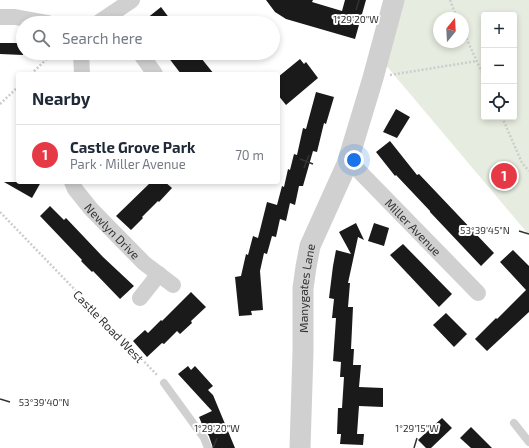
<!DOCTYPE html>
<meta charset="utf-8">
<style>
:root{--surface:#fff;--page:#f2f2f3;--text:#1f2937;--muted:#747a83;--line:#e0e1e3;--accent:#e63946}
body{margin:0;font-family:"Exo 2",sans-serif;background:var(--page);color:var(--text)}
.controls{position:absolute;right:12px;top:12px;display:grid;overflow:hidden;border-radius:4px;box-shadow:0 2px 6px #0003}
.controls button{width:36px;height:36px;display:grid;place-items:center;padding:0;border:0;border-bottom:1px solid var(--line);background:var(--surface);color:var(--text);font:20px sans-serif}
.compass{position:absolute;left:433px;top:12px;width:36px;height:36px;border-radius:50%;background:var(--surface);box-shadow:0 2px 6px #0003;rotate:18deg}
.you{position:absolute;left:354px;top:160px;width:14px;height:14px;margin:-10px;border:3px solid #fff;border-radius:50%;background:#1a73e8;box-shadow:0 0 0 6px #1a73e833}
.badge{display:grid;place-items:center;width:26px;height:26px;border-radius:50%;background:var(--accent);color:#fff;font-size:13px;font-weight:700}
.pin{position:absolute;translate:-50% -50%;border:2px solid #fff;box-shadow:0 1px 4px #0006}
.list{margin:0;padding:0;list-style:none}
h2{display:flex;justify-content:space-between;align-items:center;height:52px;margin:0;padding:0 16px;font-size:17px}
h2 small{font-size:13px;font-weight:400;color:var(--muted)}
.list li{display:grid;grid-template-columns:26px 1fr auto;gap:12px;align-items:center;box-sizing:border-box;height:60px;padding:0 16px;border-top:1px solid var(--line)}
.list b{display:block;font-size:15px;white-space:nowrap}
.list p{margin:0;font-size:13px;white-space:nowrap;color:var(--muted)}
.list em{font-size:13px;font-style:normal;color:var(--muted)}
.icon{flex:none;width:22px;height:22px;fill:none;stroke:currentColor;stroke-width:2;stroke-linecap:round;stroke-linejoin:round}
.map{position:relative;flex:none;width:529px;height:448px;overflow:hidden}
.search{position:absolute;background:var(--surface);box-shadow:0 2px 6px #0003;left:16px;top:16px;width:264px;height:44px;display:flex;align-items:center;gap:10px;box-sizing:border-box;padding:0 14px;border-radius:22px;color:var(--muted);font-size:15px}
.panel{position:absolute;background:var(--surface);box-shadow:0 2px 6px #0003;left:16px;top:72px;width:264px;height:112px;border-radius:4px}
.map>svg:first-child{display:block}
.green{fill:#e6ecdf;fill-rule:evenodd}
.building{fill:#1a1a1a}
.lines{fill:none;stroke-linecap:round;stroke-linejoin:round}
.path{stroke:#cdcdcd;stroke-width:2.5;stroke-dasharray:2 2;stroke-linecap:butt}
.service{stroke:#d0d0d0;stroke-width:8}
.minor{stroke:#d0d0d0;stroke-width:16}
.tertiary{stroke:#d0d0d0;stroke-width:21}
.ticks{fill:none;stroke:#333;stroke-width:1.5}
.labels{text-anchor:middle;dominant-baseline:central;stroke-width:4;stroke-linejoin:round;paint-order:stroke}
.street-label{font-size:12px;fill:#333;stroke:#fff}
.ticks-label{font-size:10px;text-anchor:middle;fill:#333;stroke:#fff;stroke-width:4;stroke-linejoin:round;paint-order:stroke}
</style>
<div class="map">
<svg width="529" height="448" viewBox="0 0 529 448">
<rect width="100%" height="100%" fill="#fff"/>
<!-- green -->
<path class="green" d="M394,0H529V235L379,57ZM484,15H514V117H484ZM439,18H463V42H439Z"/>
<!-- building -->
<g class="building">
<polygon points="266,0 313,0 312,2 342,11 345,0 366,0 355,39 286,19 275,12"/>
<polygon points="161,7 173,23 141,23"/>
<polygon points="0,43 23,43 23,55 0,54"/>
<polygon points="165,53 197,53 214,74 181,74"/>
<polygon points="300,59 304,64 306,62 318,78 286,105 278,95 278,77"/>
<polygon points="316,92 334,97 326,124 324,123 317,152 313,151 303,186 299,186 295,205 290,203 286,221 280,219 276,237 272,236 267,254 264,253 260,271 263,310 251,311 252,315 239,316 235,277 241,276 246,254 248,255 253,236 258,238 267,202 277,205 282,186 284,187 288,169 290,170 294,154 297,155 303,128 306,129"/>
<polygon points="396,109 410,117 397,138 383,132"/>
<polygon points="390,141 417,175 419,174 494,253 481,266 430,212 430,211 396,175 395,176 376,152"/>
<polygon points="4,182 41,182 32,198"/>
<polygon points="151,182 165,182 172,188 159,202 158,201 142,217 143,218 131,230 116,216"/>
<polygon points="50,206 64,220 66,218 103,257 134,286 120,299 93,271 92,272 81,261 82,260 40,216"/>
<polygon points="356,223 364,240 358,237 348,283 350,283 348,307 353,307 351,349 354,349 353,365 361,365 359,387 383,388 383,407 359,406 357,434 364,434 363,445 340,444 341,434 337,434 338,408 342,408 344,377 340,377 341,362 333,361 336,318 332,318 334,299 329,298 333,266 336,250 351,254 339,232"/>
<polygon points="374,223 389,228 384,246 368,241"/>
<polygon points="403,244 452,294 439,307 390,255"/>
<polygon points="513,250 529,266 529,312 487,351 475,339 496,318 497,319 526,290 500,262"/>
<polygon points="191,292 206,307 191,321 192,323 180,334 177,331 164,344 162,343 147,357 133,341 145,330 148,333 161,320 162,321"/>
<polygon points="446,313 467,334 454,347 433,325"/>
<polygon points="188,366 191,370 195,366 213,386 208,390 213,395 235,448 213,448 209,436 204,429 199,417 212,411 178,374"/>
<polygon points="442,418 452,428 431,448 426,448 418,440"/>
<polygon points="471,427 492,448 471,448 460,438"/>
</g>
<g class="lines">
<!-- path -->
<g class="path">
<polyline points="450,0 457,18"/>
<polyline points="463,31 484,77"/>
<polyline points="31,74 53,53"/>
<polyline points="390,75 477,61"/>
<polyline points="0,104 18,87"/>
<polyline points="502,117 522,163 529,171"/>
<polyline points="0,212 158,376"/>
</g>
<!-- service -->
<g class="service">
<polyline points="164,383 204,438 208,448"/>
<polyline points="514,423 529,442"/>
</g>
<!-- minor -->
<g class="minor">
<polyline points="0,17 15,17 48,23"/>
<polyline points="98,23 132,0"/>
<polyline points="81,53 82,74"/>
<polyline points="140,53 155,74"/>
<path id="s1" d="M347,164L358,170L478,293"/>
<path id="s2" d="M72,182L75,189L91,209L144,263L173,285"/>
<polyline points="140,298 159,274"/>
</g>
<!-- tertiary -->
<path class="tertiary" id="s3" d="M300,448L303,352V288L306,267L310,246L347,164L373,78L394,0"/>
</g>
<!-- ticks -->
<path class="ticks" d="M356,10L359,0M300,159L313,164M304,168L309,155M519,231L529,234M0,399L10,402M213,448L217,438M414,448L417,438"/>
<g class="labels">
<!-- street labels -->
<g class="street-label">
<text stroke="none"><textPath href="#s1" startOffset="92">Miller Avenue</textPath></text>
<text stroke="none"><textPath href="#s2" startOffset="64">Newlyn Drive</textPath></text>
<text stroke="none"><textPath href="#s3" startOffset="160">Manygates Lane</textPath></text>
<text transform="translate(109 326) rotate(46)">Castle Road West</text>
</g>
</g>
<g class="ticks-label">
<text x="356" y="23">1°29'20"W</text>
<text x="485" y="234">53°39'45"N</text>
<text x="44" y="406">53°39'40"N</text>
<text x="217" y="432">1°29'20"W</text>
<text x="417" y="432">1°29'15"W</text>
</g>
</svg>
<div class="controls">
<button>+</button>
<button>−</button>
<button><svg class="icon" aria-label="locate" viewBox="0 0 24 24"><circle cx="12" cy="12" r="6"/><path d="M12 2v4M12 18v4M2 12h4M18 12h4"/></svg></button>
</div>
<svg class="compass" viewBox="-18 -18 36 36"><path d="M0-13l5 13h-10z" fill="#e53935"/><path d="M0 13l5-13h-10z" fill="#747a83"/></svg>
<div class="you"></div>
<div class="pin badge" style="left:504px;top:176px">1</div>
<div class="search"><svg class="icon" aria-label="search" viewBox="0 0 24 24"><circle cx="10" cy="10" r="6"/><path d="M15 15l6 6"/></svg>Search here</div>
<section class="panel">
<h2>Nearby<small></small></h2>
<ul class="list">
<li><span class="badge">1</span><div><b>Castle Grove Park</b><p>Park · Miller Avenue</p></div><em>70 m</em></li>
</ul>
</section>
</div>
